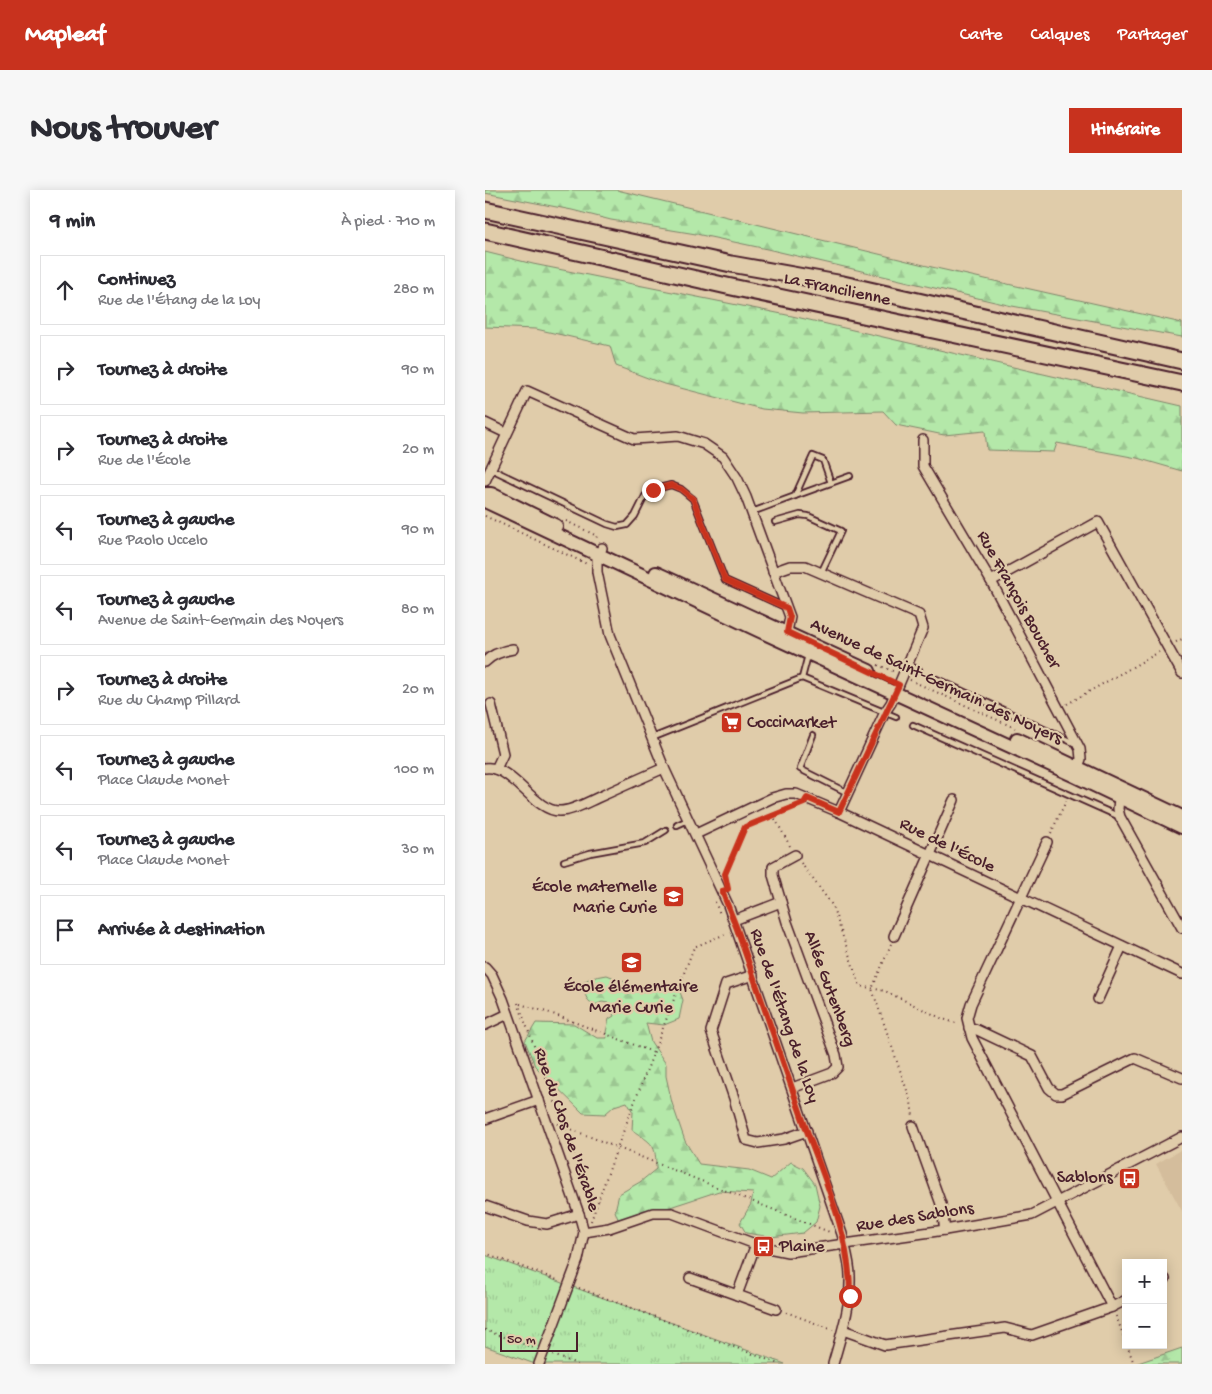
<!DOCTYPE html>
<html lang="fr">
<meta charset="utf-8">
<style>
:root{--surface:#fff;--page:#f7f7f7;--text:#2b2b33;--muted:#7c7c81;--line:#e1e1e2;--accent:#c8321e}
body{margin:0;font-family:"Gochi Hand",sans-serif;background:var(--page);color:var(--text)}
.controls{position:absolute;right:15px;bottom:15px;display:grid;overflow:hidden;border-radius:0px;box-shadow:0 2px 12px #0003}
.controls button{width:45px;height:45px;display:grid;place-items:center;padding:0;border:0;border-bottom:1px solid var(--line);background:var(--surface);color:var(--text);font:25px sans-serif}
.scale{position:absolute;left:15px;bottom:12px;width:78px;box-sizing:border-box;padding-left:5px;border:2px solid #4a1f2b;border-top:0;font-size:14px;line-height:18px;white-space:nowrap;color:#4a1f2b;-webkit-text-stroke:4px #e0ccaa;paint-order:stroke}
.stop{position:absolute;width:15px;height:15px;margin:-11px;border:4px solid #c8321e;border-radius:50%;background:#fff}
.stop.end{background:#c8321e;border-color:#fff;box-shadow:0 1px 5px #0008}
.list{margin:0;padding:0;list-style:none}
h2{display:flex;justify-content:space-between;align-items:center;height:65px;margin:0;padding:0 20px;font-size:21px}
h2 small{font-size:16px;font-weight:400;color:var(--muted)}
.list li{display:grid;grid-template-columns:32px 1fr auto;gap:15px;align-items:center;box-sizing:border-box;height:70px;margin:0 10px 10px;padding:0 10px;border:1px solid var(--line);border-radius:0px}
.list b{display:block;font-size:19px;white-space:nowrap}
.list p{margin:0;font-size:16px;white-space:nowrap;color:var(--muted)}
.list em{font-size:16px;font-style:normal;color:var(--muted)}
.icon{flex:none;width:28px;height:28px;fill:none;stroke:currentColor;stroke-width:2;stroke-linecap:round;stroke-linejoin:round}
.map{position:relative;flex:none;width:697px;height:1174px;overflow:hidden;border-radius:0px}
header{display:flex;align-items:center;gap:30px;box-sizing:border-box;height:70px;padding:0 25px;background:var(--accent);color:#fff}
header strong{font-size:24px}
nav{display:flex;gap:28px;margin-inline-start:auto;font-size:18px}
.intro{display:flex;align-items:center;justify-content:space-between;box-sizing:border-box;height:120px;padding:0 30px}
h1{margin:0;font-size:35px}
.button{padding:12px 22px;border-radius:0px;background:var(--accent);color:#fff;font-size:18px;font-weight:700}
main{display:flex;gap:30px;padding:0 30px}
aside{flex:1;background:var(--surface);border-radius:0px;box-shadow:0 2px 12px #0003}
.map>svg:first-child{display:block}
.built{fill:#d4bd9c}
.grass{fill:url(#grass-tufts);stroke:#7f846a}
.forest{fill:url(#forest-firs);stroke:#7f846a}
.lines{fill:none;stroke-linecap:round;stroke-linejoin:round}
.service-casing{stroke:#4a1f2b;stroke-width:8}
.minor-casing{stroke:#4a1f2b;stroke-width:12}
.secondary-casing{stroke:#4a1f2b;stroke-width:16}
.motorway-casing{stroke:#4a1f2b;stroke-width:19}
.path{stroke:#4a1f2b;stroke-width:2;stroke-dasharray:1 4;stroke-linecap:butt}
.service{stroke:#e0ccaa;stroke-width:4.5}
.minor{stroke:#e0ccaa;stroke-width:9}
.secondary{stroke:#e0ccaa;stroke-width:12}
.motorway{stroke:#e0ccaa;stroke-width:15}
.route{stroke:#c8321e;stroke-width:6}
.labels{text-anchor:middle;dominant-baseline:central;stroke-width:4.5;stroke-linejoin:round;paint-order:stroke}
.street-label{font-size:18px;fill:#4a1f2b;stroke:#e0ccaa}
.poi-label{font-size:18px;fill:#4a1f2b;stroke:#e0ccaa;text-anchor:start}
</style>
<header>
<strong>Mapleaf</strong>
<nav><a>Carte</a><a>Calques</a><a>Partager</a></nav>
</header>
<div class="intro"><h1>Nous trouver</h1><a class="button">Itinéraire</a></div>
<main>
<aside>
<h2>9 min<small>À pied · 710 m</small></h2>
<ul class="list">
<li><svg class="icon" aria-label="ahead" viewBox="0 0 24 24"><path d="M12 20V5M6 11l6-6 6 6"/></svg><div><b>Continuez</b><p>Rue de l'Étang de la Loy</p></div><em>280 m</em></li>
<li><svg class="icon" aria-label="right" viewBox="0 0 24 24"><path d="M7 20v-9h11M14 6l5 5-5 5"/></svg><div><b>Tournez à droite</b></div><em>90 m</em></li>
<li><svg class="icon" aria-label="right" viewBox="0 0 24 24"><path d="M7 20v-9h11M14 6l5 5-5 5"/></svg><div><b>Tournez à droite</b><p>Rue de l'École</p></div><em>20 m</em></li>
<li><svg class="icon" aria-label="left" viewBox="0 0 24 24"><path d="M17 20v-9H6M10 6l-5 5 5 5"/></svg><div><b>Tournez à gauche</b><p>Rue Paolo Uccelo</p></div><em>90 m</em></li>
<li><svg class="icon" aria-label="left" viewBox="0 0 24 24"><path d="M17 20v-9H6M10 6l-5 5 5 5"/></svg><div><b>Tournez à gauche</b><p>Avenue de Saint-Germain des Noyers</p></div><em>80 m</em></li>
<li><svg class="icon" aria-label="right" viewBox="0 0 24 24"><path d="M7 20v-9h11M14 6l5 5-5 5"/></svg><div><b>Tournez à droite</b><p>Rue du Champ Pillard</p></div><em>20 m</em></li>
<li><svg class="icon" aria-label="left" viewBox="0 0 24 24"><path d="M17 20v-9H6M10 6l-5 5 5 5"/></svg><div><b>Tournez à gauche</b><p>Place Claude Monet</p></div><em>100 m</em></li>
<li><svg class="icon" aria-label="left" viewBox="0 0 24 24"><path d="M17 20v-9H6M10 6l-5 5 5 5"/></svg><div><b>Tournez à gauche</b><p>Place Claude Monet</p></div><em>30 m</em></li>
<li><svg class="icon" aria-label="arrive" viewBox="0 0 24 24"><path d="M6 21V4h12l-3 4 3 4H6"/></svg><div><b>Arrivée à destination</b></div></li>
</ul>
</aside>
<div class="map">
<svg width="697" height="1174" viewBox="0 0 697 1174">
<defs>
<pattern id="grass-tufts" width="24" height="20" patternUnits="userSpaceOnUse" patternTransform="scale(1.25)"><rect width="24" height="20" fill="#b4e8a9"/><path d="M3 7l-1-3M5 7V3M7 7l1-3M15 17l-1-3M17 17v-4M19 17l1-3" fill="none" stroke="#9cc792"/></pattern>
<pattern id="forest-firs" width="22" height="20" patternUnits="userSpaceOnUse" patternTransform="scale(1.25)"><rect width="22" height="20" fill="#b4e8a9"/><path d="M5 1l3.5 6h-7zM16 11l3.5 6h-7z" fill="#9cc792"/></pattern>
</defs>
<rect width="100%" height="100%" fill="#e0ccaa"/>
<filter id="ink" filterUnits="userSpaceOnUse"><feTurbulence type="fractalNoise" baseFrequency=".02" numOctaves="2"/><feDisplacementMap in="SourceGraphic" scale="10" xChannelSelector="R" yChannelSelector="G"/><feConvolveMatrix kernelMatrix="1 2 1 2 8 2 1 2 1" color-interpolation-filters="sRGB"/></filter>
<g filter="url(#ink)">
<!-- built -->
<polygon class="built" points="697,959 697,1021 671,974"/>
<!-- grass -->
<polygon class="grass" points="0,1065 300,1174 50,1174 0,1156"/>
<!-- forest -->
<g class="forest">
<polygon points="0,0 132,0 451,78 697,133 697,147 527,116 282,59 211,44 126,30 87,20 0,3"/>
<polygon points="0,62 48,74 307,126 697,216 697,281 652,268 572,253 569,262 502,260 500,241 459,245 411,235 398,221 318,223 277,219 176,193 131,176 125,156 51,139 0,137"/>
<path d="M122,785L140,792L158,802L181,794L193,797L198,810L194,829L179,835L161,833L166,852L181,874V886L187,913L200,951L214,974L264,980L286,989L306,972L318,978L330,994L335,1016L331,1032L318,1043L286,1047L261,1043L255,1033L266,1014L268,1003L234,1001L179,1019L133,1029L130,1021L134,1004L155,992L171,979C171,954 168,954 147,940L148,922L142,912L129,916L120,924L98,923L50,876L40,851L51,833L89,834L112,848H122L121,842L124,829L129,826L123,813L117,812L110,815C99,810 99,802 100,791L106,788Z"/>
<polygon points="697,1158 697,1174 650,1174"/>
</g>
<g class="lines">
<defs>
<g id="service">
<polyline points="6,279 122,334 132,337 142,335 150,326 160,306 174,298 186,295 196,299 208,309 240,390 300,417"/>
<polyline points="310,306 365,286"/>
<polyline points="267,322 310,306 328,266 338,270 346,293"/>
<polyline points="290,332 315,325 323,326 356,341 336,383"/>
<polyline points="423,475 434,480"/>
<polyline points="317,488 323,465"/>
<polyline points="452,489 591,554"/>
<polyline points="428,535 635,627"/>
<polyline points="328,545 315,579 363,603"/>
<polyline points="167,548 317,488 411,527"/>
<polyline points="192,635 203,630"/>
<polyline points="79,671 105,663 160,653 181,640"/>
</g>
<g id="minor">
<polyline points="0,233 21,243"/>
<polyline points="438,250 438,276 506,391 595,559 596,569 591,583"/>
<polyline points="0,291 42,201 149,249 193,246 219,254 238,267 252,288 261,307 305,427 302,442"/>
<path d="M117,358L112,370V382L125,445L179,578L243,715L357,1044C360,1057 365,1072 365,1086C366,1117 356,1145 348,1174"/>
<polyline points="288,382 305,376 320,376 434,425 438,438 406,513 400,522 354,622"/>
<polyline points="506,391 613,332 697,483"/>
<path d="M0,472C7,464 17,461 28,459"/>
<polyline points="6,514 18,564 11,579"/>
<path d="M0,578C27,574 49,622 75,621C87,621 101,613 112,608C134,598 156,588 179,578"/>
<polyline points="634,608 633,619 635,627 697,738"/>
<polyline points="211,644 287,608 301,604 311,604 354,622 697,784"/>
<polyline points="562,652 486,814 482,828 487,848 627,1117"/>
<polyline points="249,730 296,712"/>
<polyline points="409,746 469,610"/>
<polyline points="0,777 7,785 18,809 94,1024 99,1042 93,1070 54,1174"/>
<polyline points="268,785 241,794 226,841 249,908 261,950 273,953 299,949 322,941"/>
<polyline points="613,809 637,756"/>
<polyline points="0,835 23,824"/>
<polyline points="484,838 490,839 547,866 564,898 571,904 577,904 650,868 697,888"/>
<polyline points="307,898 347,883 353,877 351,865 302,732 288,685 288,677 310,665"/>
<polyline points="0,929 54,910"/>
<polyline points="428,936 456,1014 460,1040"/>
<polyline points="0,1016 43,1031 62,1034 94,1024"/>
<polyline points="99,1042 124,1038 168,1023 187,1023 278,1057 303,1062 460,1040 547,1025 697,947"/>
<polyline points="205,1088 291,1119"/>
<polyline points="678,1090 680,1089"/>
<polyline points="252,1105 271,1054"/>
<polyline points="358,1140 400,1155 520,1138 547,1145 627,1117 641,1110"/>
</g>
<g id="secondary">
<polyline points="0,304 6,304 71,336"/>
<polyline points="0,311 273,440 590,586 697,637"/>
<polyline points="171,383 384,481"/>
<polyline points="532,549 697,627"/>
</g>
<g id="motorway">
<polyline points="0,20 246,74 358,94 697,171"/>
<polyline points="0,41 242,96 697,193"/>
</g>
</defs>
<!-- service casing -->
<use href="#service" class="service-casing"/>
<!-- minor casing -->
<use href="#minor" class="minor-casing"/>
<!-- secondary casing -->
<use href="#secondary" class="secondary-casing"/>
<!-- motorway casing -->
<use href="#motorway" class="motorway-casing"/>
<!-- path -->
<g class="path">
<polyline points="0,326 102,374"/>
<polyline points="81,331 112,346 110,351"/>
<polyline points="691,452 697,449"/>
<polyline points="393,475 410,482"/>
<polyline points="425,490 530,538"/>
<polyline points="582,514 674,462"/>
<polyline points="566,643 581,611"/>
<polyline points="305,656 288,625 313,615"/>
<polyline points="316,673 347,715 375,796 400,801 458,829 474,834"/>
<polyline points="240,685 260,637 288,625"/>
<polyline points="230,712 235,724"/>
<polyline points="406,754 387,799 426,912 428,926"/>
<polyline points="33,813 104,1003 114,1011"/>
<polyline points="35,814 65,823 168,862"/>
<polyline points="73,934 347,1043"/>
<polyline points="106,1031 132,958 209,757 243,743"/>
<polyline points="0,1063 75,1091"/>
<polyline points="94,1098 294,1174"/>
<polyline points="301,1122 348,1140"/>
<polyline points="631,1126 641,1152"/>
<polyline points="0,1140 49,1158"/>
<polyline points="642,1155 649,1174"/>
<polyline points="68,1165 92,1174"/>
</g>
<!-- service -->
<use href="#service" class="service"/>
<!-- minor -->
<use href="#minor" class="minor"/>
<!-- secondary -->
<use href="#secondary" class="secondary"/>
<!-- motorway -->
<use href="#motorway" class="motorway"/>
</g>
</g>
<g class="lines" filter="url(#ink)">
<!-- route -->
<path class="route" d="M168,300L186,295L196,299L208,309L240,390L302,418L305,427L302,442L414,495L354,622L322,608L319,613L260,637L240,684L243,699L237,701L252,739C274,803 296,866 318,930C338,986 366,1045 365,1106"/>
</g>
<!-- icons -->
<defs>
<symbol id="supermarket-square" viewBox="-11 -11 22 22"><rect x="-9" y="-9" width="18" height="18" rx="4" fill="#c8321e" stroke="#e0ccaa"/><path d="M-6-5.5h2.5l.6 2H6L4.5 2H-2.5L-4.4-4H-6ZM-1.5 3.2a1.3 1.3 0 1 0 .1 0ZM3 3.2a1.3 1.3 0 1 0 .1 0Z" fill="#fff"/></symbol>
<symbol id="school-square" viewBox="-11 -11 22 22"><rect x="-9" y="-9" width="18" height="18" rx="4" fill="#c8321e" stroke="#e0ccaa"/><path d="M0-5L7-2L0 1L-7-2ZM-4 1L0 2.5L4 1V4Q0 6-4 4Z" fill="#fff"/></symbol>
<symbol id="bus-square" viewBox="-11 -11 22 22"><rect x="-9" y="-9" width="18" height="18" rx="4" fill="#c8321e" stroke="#e0ccaa"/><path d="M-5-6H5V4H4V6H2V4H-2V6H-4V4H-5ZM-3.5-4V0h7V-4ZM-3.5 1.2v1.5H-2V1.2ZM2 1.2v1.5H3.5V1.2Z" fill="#fff"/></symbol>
</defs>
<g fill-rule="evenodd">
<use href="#supermarket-square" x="234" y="520" width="25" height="25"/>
<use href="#school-square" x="176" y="694" width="25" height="25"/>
<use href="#school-square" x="134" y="760" width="25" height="25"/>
<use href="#bus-square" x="632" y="976" width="25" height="25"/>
<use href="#bus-square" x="266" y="1044" width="25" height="25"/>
</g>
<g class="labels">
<!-- street labels -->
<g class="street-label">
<text transform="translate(352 100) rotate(12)">La Francilienne</text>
<text transform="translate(533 410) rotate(61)">Rue François Boucher</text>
<text transform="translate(451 492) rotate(25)">Avenue de Saint-Germain des Noyers</text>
<text transform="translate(462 656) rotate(26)">Rue de l'École</text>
<text transform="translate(344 799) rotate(70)">Allée Gutenberg</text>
<text transform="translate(299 826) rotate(71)">Rue de l'Étang de la Loy</text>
<text transform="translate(81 940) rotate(71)">Rue du Clos de l'Érable</text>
<text transform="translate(430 1028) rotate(-9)">Rue des Sablons</text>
</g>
<!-- poi labels -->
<g class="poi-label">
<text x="262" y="533">CocciMarket</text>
<text x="172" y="697" text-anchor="end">École maternelle<tspan x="172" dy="21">Marie Curie</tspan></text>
<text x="146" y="797" text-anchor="middle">École élémentaire<tspan x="146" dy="21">Marie Curie</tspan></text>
<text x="628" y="988" text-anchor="end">Sablons</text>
<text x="294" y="1057">Plaine</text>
</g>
</g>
</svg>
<div class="controls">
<button>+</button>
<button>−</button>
</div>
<div class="scale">50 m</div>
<div class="stop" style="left:365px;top:1106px"></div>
<div class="stop end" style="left:168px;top:300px"></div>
</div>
</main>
